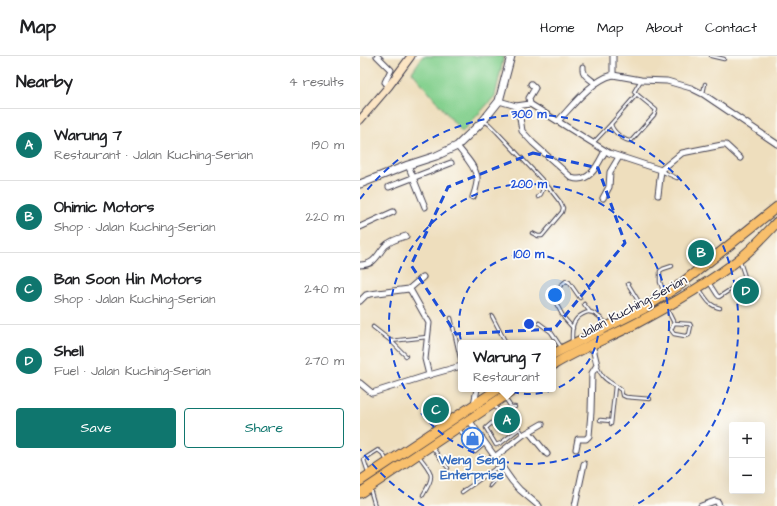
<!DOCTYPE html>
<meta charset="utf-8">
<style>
:root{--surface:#fff;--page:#f6f6f6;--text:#202124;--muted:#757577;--line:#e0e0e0;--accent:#0f766e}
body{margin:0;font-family:"Architects Daughter",sans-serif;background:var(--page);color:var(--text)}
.controls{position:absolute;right:12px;bottom:12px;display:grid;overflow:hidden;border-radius:4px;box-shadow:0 4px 16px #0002}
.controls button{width:36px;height:36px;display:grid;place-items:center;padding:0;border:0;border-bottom:1px solid var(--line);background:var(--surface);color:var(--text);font:20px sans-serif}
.you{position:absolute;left:195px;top:239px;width:14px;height:14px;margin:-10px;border:3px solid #fff;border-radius:50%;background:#1a73e8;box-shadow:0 0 0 6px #1a73e833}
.badge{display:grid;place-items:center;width:26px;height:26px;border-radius:50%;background:var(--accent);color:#fff;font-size:13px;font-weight:700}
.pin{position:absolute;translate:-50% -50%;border:2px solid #fff;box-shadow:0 1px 4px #0006}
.popup{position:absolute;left:98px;top:284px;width:98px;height:52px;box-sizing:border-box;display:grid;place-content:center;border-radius:4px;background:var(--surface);filter:drop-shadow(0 1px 3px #0005);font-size:13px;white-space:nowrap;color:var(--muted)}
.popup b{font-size:15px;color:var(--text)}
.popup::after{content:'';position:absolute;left:50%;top:100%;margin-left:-8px;border:8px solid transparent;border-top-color:var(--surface)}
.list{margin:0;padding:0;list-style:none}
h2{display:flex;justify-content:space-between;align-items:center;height:52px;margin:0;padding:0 16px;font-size:17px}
h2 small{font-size:13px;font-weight:400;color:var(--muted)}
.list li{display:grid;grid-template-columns:26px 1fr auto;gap:12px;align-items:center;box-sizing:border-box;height:72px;padding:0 16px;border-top:1px solid var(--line)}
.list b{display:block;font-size:15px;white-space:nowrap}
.list p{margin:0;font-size:13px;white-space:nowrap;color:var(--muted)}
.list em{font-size:13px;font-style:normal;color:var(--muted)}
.actions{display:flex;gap:8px;padding:12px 16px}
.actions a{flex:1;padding:9px 0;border:1px solid var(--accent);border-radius:4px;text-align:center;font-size:14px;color:var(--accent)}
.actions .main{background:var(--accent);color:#fff}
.map{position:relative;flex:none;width:417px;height:450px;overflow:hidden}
header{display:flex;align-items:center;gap:24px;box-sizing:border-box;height:56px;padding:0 20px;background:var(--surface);border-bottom:1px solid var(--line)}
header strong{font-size:19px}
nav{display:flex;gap:22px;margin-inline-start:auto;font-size:14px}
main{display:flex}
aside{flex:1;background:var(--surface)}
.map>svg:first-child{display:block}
.green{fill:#84d08e;stroke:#537964}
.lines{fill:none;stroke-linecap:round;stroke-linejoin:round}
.service-casing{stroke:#413e4e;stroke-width:4.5}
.minor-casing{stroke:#413e4e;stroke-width:7}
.tertiary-casing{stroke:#413e4e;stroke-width:9}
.secondary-casing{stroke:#413e4e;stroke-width:9}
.trunk-casing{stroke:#413e4e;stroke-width:11}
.service{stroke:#fff;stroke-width:2.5}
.minor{stroke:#fff;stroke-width:5}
.tertiary{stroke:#fff;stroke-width:7}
.secondary{stroke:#fce5c4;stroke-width:7}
.trunk{stroke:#f8bf6c;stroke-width:9}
.marked{fill:none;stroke:#1d4ed8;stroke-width:3;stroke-dasharray:8 5;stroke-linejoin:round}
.ring{fill:none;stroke:#1d4ed8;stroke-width:2;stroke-dasharray:7 5}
.labels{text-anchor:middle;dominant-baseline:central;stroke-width:3.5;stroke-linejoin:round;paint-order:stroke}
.street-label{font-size:13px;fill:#22223b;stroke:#fdfcf7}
.shop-label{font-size:13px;font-weight:bold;fill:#366cbe;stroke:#fdfcf7}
.centre{fill:#1d4ed8;stroke:#fdfcf7;stroke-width:2}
.ring-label{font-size:12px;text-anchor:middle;font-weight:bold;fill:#1d4ed8;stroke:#fdfcf7;stroke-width:3.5;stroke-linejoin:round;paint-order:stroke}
</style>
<header>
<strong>Map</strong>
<nav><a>Home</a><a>Map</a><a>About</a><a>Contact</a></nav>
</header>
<main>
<aside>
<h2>Nearby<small>4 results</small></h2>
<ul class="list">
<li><span class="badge">A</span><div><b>Warung 7</b><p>Restaurant · Jalan Kuching-Serian</p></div><em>190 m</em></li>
<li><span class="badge">B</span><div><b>Ohimic Motors</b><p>Shop · Jalan Kuching-Serian</p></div><em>220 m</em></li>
<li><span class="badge">C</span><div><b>Ban Soon Hin Motors</b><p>Shop · Jalan Kuching-Serian</p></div><em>240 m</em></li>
<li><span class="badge">D</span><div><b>Shell</b><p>Fuel · Jalan Kuching-Serian</p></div><em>270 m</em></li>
</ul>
<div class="actions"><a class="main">Save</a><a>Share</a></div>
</aside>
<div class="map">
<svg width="417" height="450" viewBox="0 0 417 450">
<rect width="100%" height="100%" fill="#fdfcf7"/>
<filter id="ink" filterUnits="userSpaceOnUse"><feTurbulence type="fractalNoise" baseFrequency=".025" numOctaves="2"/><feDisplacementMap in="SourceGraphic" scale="8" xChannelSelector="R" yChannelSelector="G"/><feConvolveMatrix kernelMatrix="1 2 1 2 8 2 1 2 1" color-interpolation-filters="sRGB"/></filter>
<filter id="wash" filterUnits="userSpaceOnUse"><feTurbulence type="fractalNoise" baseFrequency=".012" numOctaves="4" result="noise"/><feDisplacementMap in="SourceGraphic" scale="16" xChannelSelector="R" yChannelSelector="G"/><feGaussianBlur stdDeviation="0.9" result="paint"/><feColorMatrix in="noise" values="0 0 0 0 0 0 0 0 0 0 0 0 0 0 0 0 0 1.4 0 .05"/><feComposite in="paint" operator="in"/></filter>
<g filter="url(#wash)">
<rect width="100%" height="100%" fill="#eedebd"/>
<!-- green -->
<polygon class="green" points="63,0 144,0 135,40 102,76 52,16"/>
</g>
<g filter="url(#ink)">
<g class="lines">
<defs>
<g id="service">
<polyline points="351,0 364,3"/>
<polyline points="343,37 345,28"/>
<polyline points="124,65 129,68 137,76 186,128 200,146 203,152 202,156 182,180 178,180 172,177"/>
<path d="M251,68C252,75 264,85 271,85L294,59L296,54L274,36L281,24"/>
<polyline points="233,87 251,68 277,38"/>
<polyline points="301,115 317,122"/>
<polyline points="178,141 181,138 185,128"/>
<polyline points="268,228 282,251"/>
<polyline points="350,228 357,239 359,241 382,226 385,221 380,206"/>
<path d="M340,234C346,242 349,250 360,252"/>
<polyline points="304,237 300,226 300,215 303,213 312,210"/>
<polyline points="224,248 230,256"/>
<polyline points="307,253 314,267"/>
<polyline points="132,260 146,287"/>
<polyline points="91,262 101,306"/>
<polyline points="179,267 191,276 201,291"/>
<polygon points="314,267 330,268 331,270 329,279 325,280 314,278 311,274"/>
<polyline points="13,271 31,285 67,281"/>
<polyline points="213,272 204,262 191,238 206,225 209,226 220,242"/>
<polyline points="31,285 46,300"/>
<path d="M212,286C212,274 211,264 223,258C227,256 230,255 235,258C239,260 243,264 247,268"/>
<path d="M237,310C243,325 249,324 261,334L262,339L266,341L290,343"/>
<polyline points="145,342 151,351 155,351"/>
<polyline points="134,349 141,359 126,372 136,389 141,387 159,373"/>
<polyline points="141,359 146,356 148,357 163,378"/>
<polyline points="240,364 251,365"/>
<polyline points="251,368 255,330"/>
<polyline points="99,373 106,383 118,375"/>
<polyline points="115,378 123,389 115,396"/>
<polyline points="72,391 88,412"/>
<path d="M59,400C72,418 76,418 63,439"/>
<polyline points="8,416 4,404 7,401 18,394 23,398 27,405"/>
<polyline points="130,430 138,421 140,412"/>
<polyline points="10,433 15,450"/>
<polyline points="102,436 136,412 141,411"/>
</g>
<g id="minor">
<polyline points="17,0 31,14 25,26 29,30"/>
<path d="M223,11C222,19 229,22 235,27"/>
<polyline points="253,19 281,24 307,25 331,32 343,38 417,88"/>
<polyline points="139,45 156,50 170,48 249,97 301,114 322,97 362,89 366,89 380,102"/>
<polyline points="170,48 169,42 175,32 171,28"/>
<path d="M156,50L160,62L162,75L173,87L212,122C230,128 238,108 245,95"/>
<path d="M198,65C213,49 232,24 253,19V0"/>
<path d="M97,90C104,99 115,110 117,121C118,127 115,135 113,141"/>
<polyline points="48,109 65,151"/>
<polyline points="29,131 91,107"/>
<polyline points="298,139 301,114"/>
<polyline points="243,142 249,131 250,116 259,101"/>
<polyline points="0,171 33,156"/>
<path d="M0,209C15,209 17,199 25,190C30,185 39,182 46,180"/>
<polyline points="49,233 51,235 69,267 65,303 69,319"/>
<polyline points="0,245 6,239 10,238 49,233 63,221"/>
<polyline points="0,327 12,337 69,319 101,310"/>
<polyline points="114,348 117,333"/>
<polyline points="109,364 152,425 160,434 179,450"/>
<polyline points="169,376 187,398"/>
<polyline points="216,393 218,383 226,383 229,380 231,356 232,317 237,309 232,288"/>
<polyline points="136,400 163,379 182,368"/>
<polyline points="215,450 224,408"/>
<polyline points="341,450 355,445 358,446 359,450"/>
</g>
<polyline id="tertiary" points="0,128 48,109 76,100 97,90 123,65 139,45 151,0"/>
<polyline id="secondary" points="0,64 29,30 51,0"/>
<g id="trunk">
<polyline points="193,298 283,253 317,231 417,151"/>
<path d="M193,309C219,293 248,282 275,268C311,249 346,229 378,204C392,194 405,179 417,166"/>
<polyline points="0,425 138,333"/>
<polyline points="0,437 155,333"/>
</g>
</defs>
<!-- service casing -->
<use href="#service" class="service-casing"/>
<!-- minor casing -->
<use href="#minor" class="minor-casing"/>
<!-- tertiary casing -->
<use href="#tertiary" class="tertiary-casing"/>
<!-- secondary casing -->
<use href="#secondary" class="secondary-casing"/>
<!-- trunk casing -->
<use href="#trunk" class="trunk-casing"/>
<!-- service -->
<use href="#service" class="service"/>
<!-- minor -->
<use href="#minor" class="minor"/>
<!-- tertiary -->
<use href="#tertiary" class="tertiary"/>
<!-- secondary -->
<use href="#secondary" class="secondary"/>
<!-- trunk -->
<use href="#trunk" class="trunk"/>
</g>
</g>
<!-- marked area -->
<path class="marked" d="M173,97L238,112L265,187L194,273L96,278L51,209L88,131Z"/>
<!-- distance rings -->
<g class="ring">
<circle cx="169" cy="268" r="70"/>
<circle cx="169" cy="268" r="140"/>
<path d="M64 450A210 210 0 0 1 0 393M0 143A210 210 0 1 1 274 450"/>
</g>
<!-- icons -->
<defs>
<symbol id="shop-ring" viewBox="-11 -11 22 22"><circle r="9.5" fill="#fdfcf7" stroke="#3f7fe0" stroke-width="1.5"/><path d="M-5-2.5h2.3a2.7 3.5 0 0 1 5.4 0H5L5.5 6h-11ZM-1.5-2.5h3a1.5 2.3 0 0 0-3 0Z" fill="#3f7fe0"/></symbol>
</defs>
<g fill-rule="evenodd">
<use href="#shop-ring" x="100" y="370" width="25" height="25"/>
</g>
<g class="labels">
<!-- street labels -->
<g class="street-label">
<text transform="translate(273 251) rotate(-28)">Jalan Kuching-Serian</text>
</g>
<!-- shop labels -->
<g class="shop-label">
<text x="112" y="404">Weng Seng<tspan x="112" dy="15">Enterprise</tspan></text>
</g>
</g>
<circle cx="169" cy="268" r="6" class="centre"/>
<g class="ring-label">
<text x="169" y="62">300 m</text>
<text x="169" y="132">200 m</text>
<text x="169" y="202">100 m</text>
</g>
</svg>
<div class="controls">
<button>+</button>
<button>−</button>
</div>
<div class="you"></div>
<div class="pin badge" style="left:147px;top:364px">A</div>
<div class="popup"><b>Warung 7</b>Restaurant</div>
<div class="pin badge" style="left:341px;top:197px">B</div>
<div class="pin badge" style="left:76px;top:354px">C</div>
<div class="pin badge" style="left:386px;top:235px">D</div>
</div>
</main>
